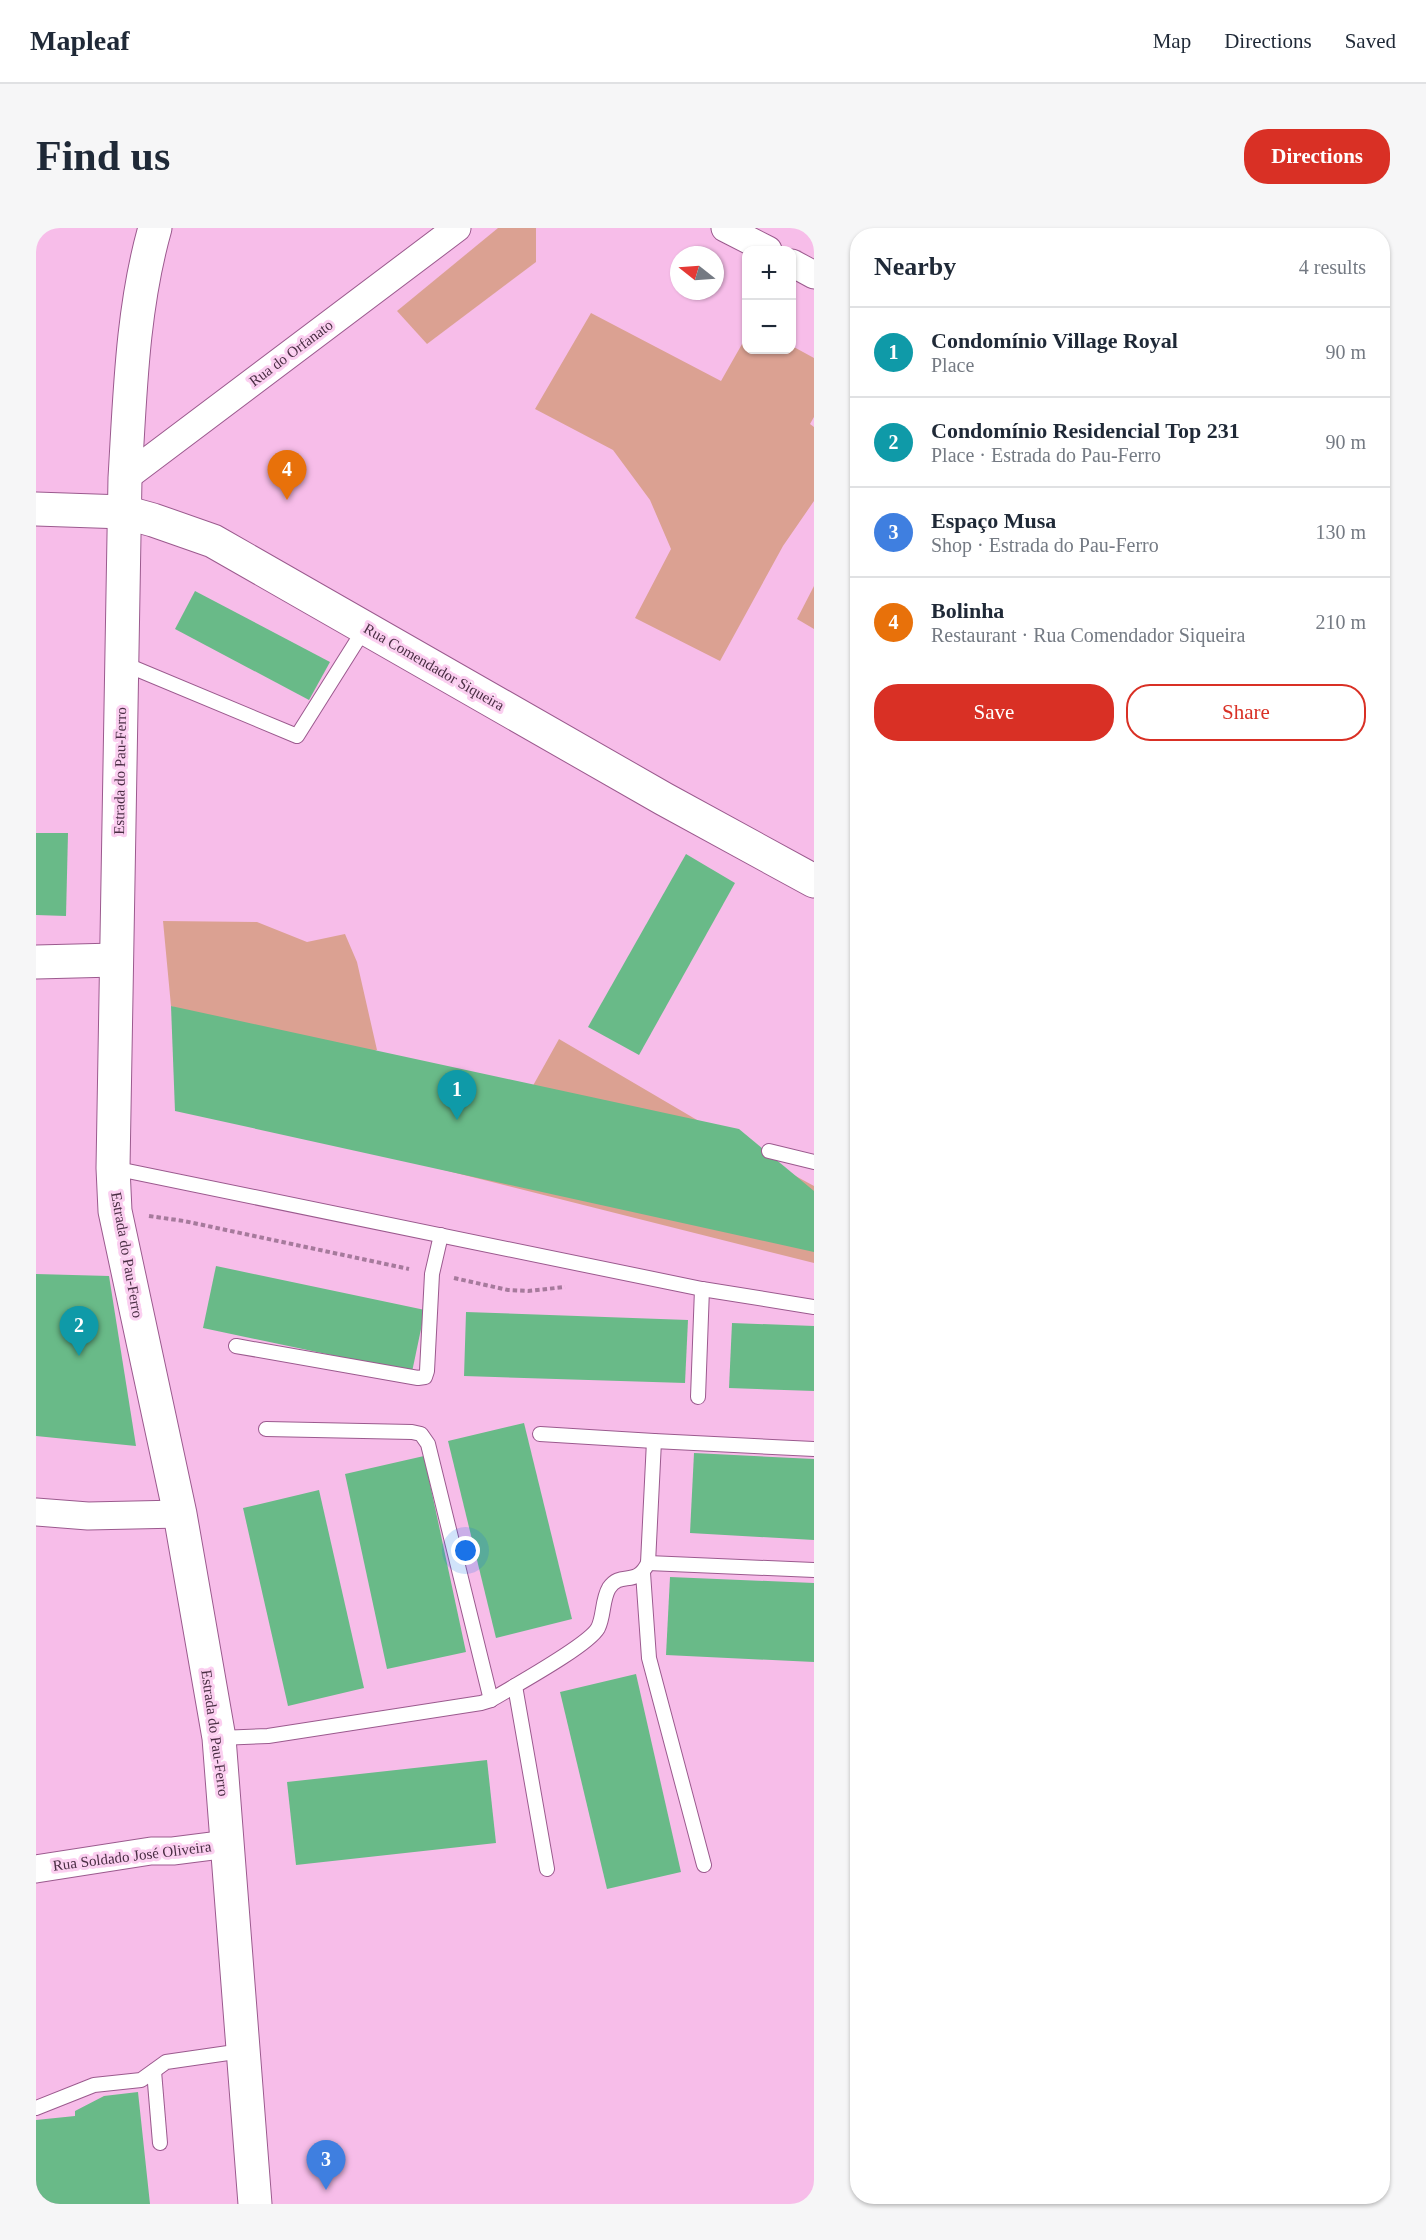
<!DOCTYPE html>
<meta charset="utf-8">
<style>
:root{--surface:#fff;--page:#f6f6f7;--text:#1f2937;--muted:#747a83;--line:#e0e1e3;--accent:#d93025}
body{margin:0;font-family:Georgia,serif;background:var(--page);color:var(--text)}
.controls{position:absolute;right:18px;top:18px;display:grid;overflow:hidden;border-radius:12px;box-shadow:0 2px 4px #0004}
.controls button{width:54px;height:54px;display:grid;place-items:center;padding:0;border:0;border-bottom:2px solid var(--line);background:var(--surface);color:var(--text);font:30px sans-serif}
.compass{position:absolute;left:634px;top:18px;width:54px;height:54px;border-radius:50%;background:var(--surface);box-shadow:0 2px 4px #0004;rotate:287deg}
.you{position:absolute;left:430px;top:1323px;width:21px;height:21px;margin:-15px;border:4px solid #fff;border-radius:50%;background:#1a73e8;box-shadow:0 0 0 9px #1a73e833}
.badge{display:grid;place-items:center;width:39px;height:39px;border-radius:50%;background:var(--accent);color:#fff;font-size:20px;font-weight:700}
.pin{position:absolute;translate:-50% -50px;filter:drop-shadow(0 2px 3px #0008)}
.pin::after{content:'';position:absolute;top:32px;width:21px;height:18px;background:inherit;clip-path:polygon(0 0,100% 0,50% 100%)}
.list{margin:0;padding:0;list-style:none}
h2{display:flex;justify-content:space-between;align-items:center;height:78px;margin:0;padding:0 24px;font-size:26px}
h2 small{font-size:20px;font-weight:400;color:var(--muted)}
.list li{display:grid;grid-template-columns:39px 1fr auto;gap:18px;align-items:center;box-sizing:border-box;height:90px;padding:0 24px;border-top:2px solid var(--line)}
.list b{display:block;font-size:22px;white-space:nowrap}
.list p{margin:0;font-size:20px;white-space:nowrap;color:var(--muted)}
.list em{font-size:20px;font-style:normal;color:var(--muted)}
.actions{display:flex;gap:12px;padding:18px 24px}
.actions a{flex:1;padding:14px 0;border:2px solid var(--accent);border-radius:24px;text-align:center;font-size:21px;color:var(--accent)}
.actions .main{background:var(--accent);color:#fff}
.map{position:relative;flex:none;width:778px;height:1976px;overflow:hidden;border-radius:24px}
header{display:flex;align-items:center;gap:36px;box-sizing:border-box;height:84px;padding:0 30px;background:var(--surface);border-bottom:2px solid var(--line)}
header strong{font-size:28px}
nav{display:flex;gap:33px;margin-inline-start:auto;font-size:21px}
.intro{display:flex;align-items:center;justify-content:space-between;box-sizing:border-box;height:144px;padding:0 36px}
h1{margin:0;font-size:42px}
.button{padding:15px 27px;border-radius:24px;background:var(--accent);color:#fff;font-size:21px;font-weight:700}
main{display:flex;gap:36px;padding:0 36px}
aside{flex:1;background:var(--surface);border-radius:24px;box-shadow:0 2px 4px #0004}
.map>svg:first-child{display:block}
.green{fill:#dba192}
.building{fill:#69ba88}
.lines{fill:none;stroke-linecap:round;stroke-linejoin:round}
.lane-casing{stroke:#9b5a8e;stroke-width:16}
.street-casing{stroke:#9b5a8e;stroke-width:29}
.secondary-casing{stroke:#9b5a8e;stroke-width:35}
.primary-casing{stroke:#9b5a8e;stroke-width:35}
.path{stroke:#a67a9c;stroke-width:4;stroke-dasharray:4.5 3;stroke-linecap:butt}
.lane{stroke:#fff;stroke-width:14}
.street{stroke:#fff;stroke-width:27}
.secondary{stroke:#fff;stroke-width:33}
.primary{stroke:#fff;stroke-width:33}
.labels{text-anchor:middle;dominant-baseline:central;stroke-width:6;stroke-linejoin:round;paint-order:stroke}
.street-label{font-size:15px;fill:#492d43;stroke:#fbcff0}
</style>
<header>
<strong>Mapleaf</strong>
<nav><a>Map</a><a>Directions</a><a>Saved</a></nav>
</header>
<div class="intro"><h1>Find us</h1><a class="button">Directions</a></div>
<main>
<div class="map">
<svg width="778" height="1976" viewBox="0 0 778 1976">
<rect width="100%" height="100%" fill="#f7bde9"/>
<!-- green -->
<g class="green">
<polygon points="462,0 500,0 500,34 391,116 361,83"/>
<polygon points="555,85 685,153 710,109 710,122 756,122 756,118 778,130 778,189 774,196 778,199 778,273 747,318 684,433 599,390 635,321 614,272 577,222 499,181"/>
<polygon points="778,358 778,401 761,391"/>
<polygon points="127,693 221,694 271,714 309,706 321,734 341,822 300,837 135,778"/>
<polygon points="523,811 719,926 778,958 778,1035 404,941 494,863"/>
</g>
<!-- building -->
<g class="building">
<polygon points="159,363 294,434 273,472 139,401"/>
<polygon points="0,605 32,605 30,688 0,687"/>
<polygon points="650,626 699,655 603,827 552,799"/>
<polygon points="135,778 703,901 778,963 778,1024 139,883"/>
<polygon points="180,1038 389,1082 376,1144 167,1100"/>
<polygon points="0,1046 73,1048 100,1218 0,1208"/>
<polygon points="430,1084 652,1092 649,1155 428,1148"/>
<polygon points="696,1095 778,1098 778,1163 693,1160"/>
<polygon points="488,1195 536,1391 460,1410 412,1213"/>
<polygon points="658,1225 778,1231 778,1312 654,1305"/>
<polygon points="388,1228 430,1424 351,1441 309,1246"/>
<polygon points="283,1262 328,1460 252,1478 207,1280"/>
<polygon points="634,1349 778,1355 778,1434 630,1427"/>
<polygon points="600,1446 645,1644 571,1661 524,1464"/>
<polygon points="451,1532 460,1615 260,1637 251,1554"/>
<polygon points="102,1864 114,1976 0,1976 0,1892 39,1888 39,1883 68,1868"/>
</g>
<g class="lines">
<defs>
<g id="lane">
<polyline points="86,435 261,508 329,400"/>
<polyline points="733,923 778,934"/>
<polyline points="77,940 666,1061 778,1079"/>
<polyline points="200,1118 382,1150 389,1149 391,1143 396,1046 405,1007"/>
<polyline points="662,1169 666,1061"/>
<polyline points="230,1201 376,1204 385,1206 392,1216 455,1472"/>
<polyline points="504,1206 618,1213 778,1221"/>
<polyline points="612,1335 778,1342"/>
<polyline points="607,1345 613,1430 668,1637"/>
<polyline points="479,1458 511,1641"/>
<path d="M183,1510L232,1508L445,1475L455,1472C476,1459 552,1418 562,1400C568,1388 566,1372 573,1360C585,1342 600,1360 612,1335L618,1213"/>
<polyline points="118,1843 124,1915"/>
<polyline points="0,1880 58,1857 105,1852 130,1834 206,1823"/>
</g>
<g id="street">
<polyline points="689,0 732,22"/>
<polyline points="756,35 778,47"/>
<polyline points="89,250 421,0"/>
<polyline points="0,1284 52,1288 144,1286"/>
<polyline points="0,1641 115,1623 137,1623 192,1616"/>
</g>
<g id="secondary">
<polyline points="0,281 88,284 117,292 177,313 628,571 778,653"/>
<polyline points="0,734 79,732"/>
</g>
<path id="primary" d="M119,0C96,81 94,167 89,250L77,940L79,983L144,1286L183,1510L219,1976"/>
</defs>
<!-- lane casing -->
<use href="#lane" class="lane-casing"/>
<!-- street casing -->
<use href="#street" class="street-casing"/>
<!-- secondary casing -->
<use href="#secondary" class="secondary-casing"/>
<!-- primary casing -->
<use href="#primary" class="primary-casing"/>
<!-- path -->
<g class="path">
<polyline points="113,988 148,993 373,1041"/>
<polyline points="418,1050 472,1062 492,1063 529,1059"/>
</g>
<!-- lane -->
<use href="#lane" class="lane"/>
<!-- street -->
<use href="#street" class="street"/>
<!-- secondary -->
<use href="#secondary" class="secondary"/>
<!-- primary -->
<use href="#primary" class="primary"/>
</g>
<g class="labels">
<!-- street labels -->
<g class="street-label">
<text transform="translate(255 125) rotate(-37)">Rua do Orfanato</text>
<text transform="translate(398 439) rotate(30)">Rua Comendador Siqueira</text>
<text transform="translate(84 543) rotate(-89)">Estrada do Pau-Ferro</text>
<text transform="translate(91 1027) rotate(80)">Estrada do Pau-Ferro</text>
<text transform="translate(179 1505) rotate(82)">Estrada do Pau-Ferro</text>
<text transform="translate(96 1628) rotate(-7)">Rua Soldado José Oliveira</text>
</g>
</g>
</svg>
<div class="controls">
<button>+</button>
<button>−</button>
</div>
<svg class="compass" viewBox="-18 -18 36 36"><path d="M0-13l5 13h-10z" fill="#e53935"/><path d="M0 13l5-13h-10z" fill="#747a83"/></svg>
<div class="you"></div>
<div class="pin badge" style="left:421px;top:892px;background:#0f9aa8">1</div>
<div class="pin badge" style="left:43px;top:1128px;background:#0f9aa8">2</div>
<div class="pin badge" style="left:290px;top:1962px;background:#3f7fe0">3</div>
<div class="pin badge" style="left:251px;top:272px;background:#e8710a">4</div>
</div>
<aside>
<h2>Nearby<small>4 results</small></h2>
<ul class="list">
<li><span class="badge" style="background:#0f9aa8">1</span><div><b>Condomínio Village Royal</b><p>Place</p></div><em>90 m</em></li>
<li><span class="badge" style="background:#0f9aa8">2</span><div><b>Condomínio Residencial Top 231</b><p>Place · Estrada do Pau-Ferro</p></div><em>90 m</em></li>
<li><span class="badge" style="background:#3f7fe0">3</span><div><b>Espaço Musa</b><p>Shop · Estrada do Pau-Ferro</p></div><em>130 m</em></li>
<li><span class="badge" style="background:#e8710a">4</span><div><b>Bolinha</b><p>Restaurant · Rua Comendador Siqueira</p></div><em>210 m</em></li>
</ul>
<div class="actions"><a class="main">Save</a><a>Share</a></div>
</aside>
</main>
